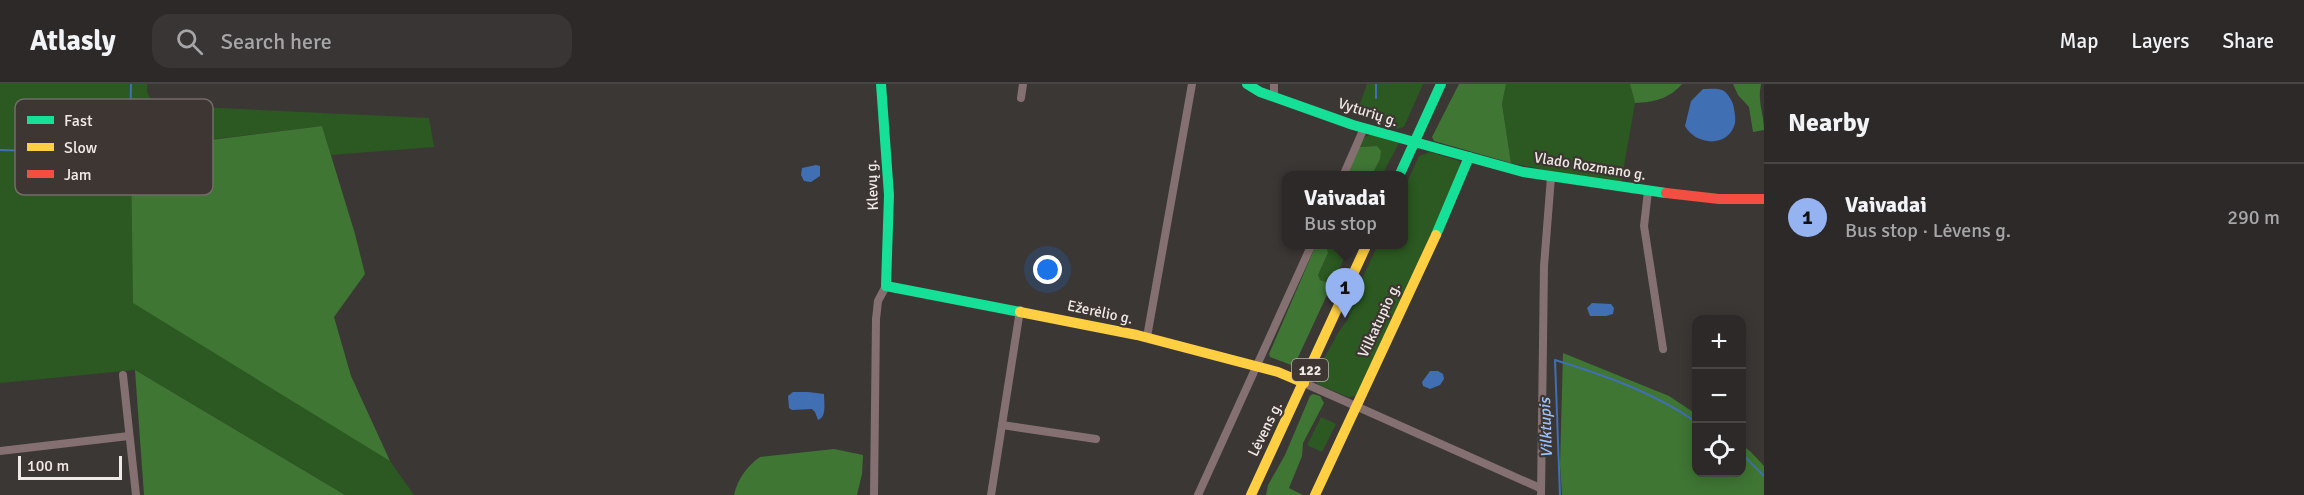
<!DOCTYPE html>
<meta charset="utf-8">
<style>
:root{--surface:#2c2928;--page:#383534;--text:#f1f3f6;--muted:#a6a6a8;--line:#484545;--accent:#95b2f1}
body{margin:0;font-family:Signika,sans-serif;background:var(--page);color:var(--text)}
.controls{position:absolute;right:18px;bottom:18px;display:grid;overflow:hidden;border-radius:12px;box-shadow:0 3px 15px #0003}
.controls button{width:54px;height:54px;display:grid;place-items:center;padding:0;border:0;border-bottom:2px solid var(--line);background:var(--surface);color:var(--text);font:30px sans-serif}
.scale{position:absolute;left:18px;bottom:15px;width:104px;box-sizing:border-box;padding-left:6px;border:3px solid #efeae7;border-top:0;font-size:16px;line-height:21px;white-space:nowrap;color:#efeae7;-webkit-text-stroke:4px #3e3632;paint-order:stroke}
.you{position:absolute;left:1048px;top:186px;width:21px;height:21px;margin:-15px;border:4px solid #fff;border-radius:50%;background:#1a73e8;box-shadow:0 0 0 9px #1a73e833}
.badge{display:grid;place-items:center;width:39px;height:39px;border-radius:50%;background:var(--accent);color:#111;font-size:20px;font-weight:700}
.pin{position:absolute;translate:-50% -50px;filter:drop-shadow(0 2px 3px #0008)}
.pin::after{content:'';position:absolute;top:32px;width:21px;height:18px;background:inherit;clip-path:polygon(0 0,100% 0,50% 100%)}
.popup{position:absolute;left:1282px;top:87px;width:126px;height:78px;box-sizing:border-box;display:grid;place-content:center;border-radius:12px;background:var(--surface);filter:drop-shadow(0 2px 4px #0005);font-size:20px;white-space:nowrap;color:var(--muted)}
.popup b{font-size:22px;color:var(--text)}
.popup::after{content:'';position:absolute;left:50%;top:100%;margin-left:-12px;border:12px solid transparent;border-top-color:var(--surface)}
.list{margin:0;padding:0;list-style:none}
h2{display:flex;justify-content:space-between;align-items:center;height:78px;margin:0;padding:0 24px;font-size:26px}
h2 small{font-size:20px;font-weight:400;color:var(--muted)}
.list li{display:grid;grid-template-columns:39px 1fr auto;gap:18px;align-items:center;box-sizing:border-box;height:108px;padding:0 24px;border-top:2px solid var(--line)}
.list b{display:block;font-size:22px;white-space:nowrap}
.list p{margin:0;font-size:20px;white-space:nowrap;color:var(--muted)}
.list em{font-size:20px;font-style:normal;color:var(--muted)}
.icon{flex:none;width:33px;height:33px;fill:none;stroke:currentColor;stroke-width:2;stroke-linecap:round;stroke-linejoin:round}
.map{position:relative;flex:none;width:1764px;height:411px;overflow:hidden}
header{display:flex;align-items:center;gap:36px;box-sizing:border-box;height:84px;padding:0 30px;background:var(--surface);border-bottom:2px solid var(--line)}
header strong{font-size:28px}
nav{display:flex;gap:33px;margin-inline-start:auto;font-size:21px}
.search{width:420px;height:54px;background:var(--page);display:flex;align-items:center;gap:15px;box-sizing:border-box;padding:0 21px;border-radius:18px;color:var(--muted);font-size:22px}
main{display:flex}
aside{flex:1;background:var(--surface)}
.map>svg:first-child{display:block}
.green{fill:#2b5921}
.forest{fill:#3f7634}
.water{fill:#416fb3}
.lines{fill:none;stroke-linecap:round;stroke-linejoin:round}
.stream{stroke:#416fb3;stroke-width:2}
.street{stroke:#847071;stroke-width:8}
.fast{stroke:#16e098;stroke-width:10}
.slow{stroke:#ffcf43;stroke-width:10}
.jam{stroke:#f24e42;stroke-width:10}
.labels{text-anchor:middle;dominant-baseline:central;stroke-width:4.5;stroke-linejoin:round;paint-order:stroke}
.shield{fill:#3e3632;stroke:#bab4b1;stroke-width:1.5}
.shield-label{font-size:14px;font-weight:bold;fill:#efeae7}
.street-label{font-size:15px;fill:#efeae7;stroke:#3e3632}
.water-label{font-size:16px;font-style:italic;fill:#99c1fc;stroke:#3e3632}
.key{fill:#3e3632;stroke:#736c68;stroke-width:1.5}
.key-label{font-size:16px;fill:#efeae7}
</style>
<header>
<strong>Atlasly</strong>
<div class="search"><svg class="icon" aria-label="search" viewBox="0 0 24 24"><circle cx="10" cy="10" r="6"/><path d="M15 15l6 6"/></svg>Search here</div>
<nav><a>Map</a><a>Layers</a><a>Share</a></nav>
</header>
<main>
<div class="map">
<svg width="1764" height="411" viewBox="0 0 1764 411">
<rect width="100%" height="100%" fill="#3b3735"/>
<!-- green -->
<g class="green">
<polygon points="0,0 147,0 147,8 154,21 429,34 434,63 331,71 322,42 131,65 390,377 414,411 345,411 135,286 0,299"/>
<polygon points="1367,0 1423,0 1404,43 1397,45 1356,31"/>
<polygon points="1506,0 1630,0 1635,19 1621,99 1575,92 1511,79 1502,20"/>
<polygon points="1372,50 1399,59 1382,91 1372,91 1380,75 1377,62 1359,63 1365,53"/>
<polygon points="1430,68 1459,77 1461,85 1356,312 1348,313 1317,300 1315,291 1338,249 1348,235 1352,216 1378,161 1404,160 1404,105 1419,72"/>
<polygon points="1321,161 1350,161 1332,200 1320,196 1318,191 1328,169 1327,164"/>
<polygon points="1321,333 1336,340 1322,368 1307,361"/>
</g>
<!-- forest -->
<g class="forest">
<polygon points="1459,0 1506,0 1502,20 1511,79 1434,57 1432,53"/>
<path d="M1630,0H1682C1669,15 1654,18 1635,19Z"/>
<path d="M1733,0H1761C1757,18 1764,29 1764,46L1753,48L1749,23L1738,11Z"/>
<polygon points="322,42 355,150 365,190 334,233 351,292 390,377 133,219 131,66"/>
<polygon points="1377,62 1381,67 1380,75 1372,91 1347,92 1359,63"/>
<polygon points="1316,161 1327,164 1328,169 1318,191 1320,196 1332,200 1294,282 1270,273 1269,270"/>
<polygon points="1563,269 1669,312 1696,330 1696,388 1742,388 1742,361 1751,368 1764,382 1764,411 1562,411 1560,381"/>
<polygon points="135,286 345,411 144,411"/>
<polygon points="1313,310 1320,312 1324,319 1303,359 1302,372 1289,404 1303,411 1266,411 1268,401 1285,371 1310,312"/>
<path d="M834,365L863,371L862,390L857,411H734C737,396 747,382 760,373Z"/>
</g>
<!-- water -->
<g class="water">
<path d="M1703,5C1708,5 1717,4 1722,6C1727,8 1731,15 1733,20C1734,25 1736,33 1735,39C1729,64 1696,62 1685,42L1691,17Z"/>
<polygon points="816,81 820,82 820,92 811,98 804,97 801,91 802,84"/>
<polygon points="1592,219 1611,220 1614,224 1613,230 1606,232 1590,232 1587,224"/>
<polygon points="1430,287 1438,287 1443,290 1444,295 1440,301 1430,305 1423,302 1422,298"/>
<path d="M793,308H808L824,310C824,319 827,333 818,336L815,328L812,325L792,326L789,324L788,312Z"/>
</g>
<g class="lines">
<!-- stream -->
<g class="stream">
<polyline points="1376,0 1376,14"/>
<polyline points="130,64 131,0"/>
<polyline points="0,66 107,69"/>
<polyline points="1742,370 1764,392"/>
<path d="M1560,411L1555,276C1604,291 1655,309 1696,338"/>
</g>
<!-- street -->
<g class="street">
<polyline points="1274,13 1274,0"/>
<polyline points="1021,14 1023,0"/>
<polyline points="1343,92 1364,44"/>
<polyline points="1648,107 1644,142 1663,265"/>
<polyline points="1147,253 1192,0"/>
<polyline points="123,291 136,411"/>
<polyline points="1304,299 1540,404"/>
<polyline points="1002,341 1096,355"/>
<polyline points="0,367 129,352"/>
<polyline points="874,411 876,235 878,217 886,202"/>
<polyline points="991,411 1020,226"/>
<polyline points="1198,411 1312,160"/>
<polyline points="1541,411 1544,182 1551,93"/>
</g>
<!-- fast -->
<g class="fast">
<polyline points="881,0 889,111 886,202 1020,228"/>
<polyline points="1247,0 1260,8 1353,41 1523,88 1666,109"/>
<polyline points="1399,92 1441,0"/>
<polyline points="1436,151 1469,73"/>
</g>
<!-- slow -->
<g class="slow">
<polyline points="1020,228 1137,251 1278,288 1304,299"/>
<polyline points="1251,411 1367,160"/>
<polyline points="1315,411 1436,151"/>
</g>
<!-- jam -->
<polyline class="jam" points="1666,109 1719,115 1764,115"/>
</g>
<g class="labels">
<!-- shield labels -->
<rect class="shield" x="1292" y="275" width="36" height="22" rx="4.5"/>
<g class="shield-label">
<text x="1310" y="286">122</text>
</g>
<!-- street labels -->
<g class="street-label">
<text transform="translate(1368 28) rotate(18)">Vyturių g.</text>
<text transform="translate(1590 82) rotate(9)">Vlado Rozmano g.</text>
<text transform="translate(872 101) rotate(-92)">Klevų g.</text>
<text transform="translate(1100 228) rotate(12)">Ežerėlio g.</text>
<text transform="translate(1379 236) rotate(-65)">Vilkatupio g.</text>
<text transform="translate(1265 345) rotate(-64)">Lėvens g.</text>
</g>
<!-- water labels -->
<g class="water-label">
<text transform="translate(1546 344) rotate(-92)">Vilktupis</text>
</g>
</g>
<!-- legend -->
<rect x="15" y="15" width="198" height="96" rx="9" class="key"/>
<rect x="27" y="32" width="27" height="8" fill="#16e098"/>
<rect x="27" y="59" width="27" height="8" fill="#ffcf43"/>
<rect x="27" y="86" width="27" height="8" fill="#f24e42"/>
<g class="key-label">
<text x="64" y="42">Fast</text>
<text x="64" y="69">Slow</text>
<text x="64" y="96">Jam</text>
</g>
</svg>
<div class="controls">
<button>+</button>
<button>−</button>
<button><svg class="icon" aria-label="locate" viewBox="0 0 24 24"><circle cx="12" cy="12" r="6"/><path d="M12 2v4M12 18v4M2 12h4M18 12h4"/></svg></button>
</div>
<div class="scale">100 m</div>
<div class="you"></div>
<div class="pin badge" style="left:1345px;top:234px">1</div>
<div class="popup"><b>Vaivadai</b>Bus stop</div>
</div>
<aside>
<h2>Nearby<small></small></h2>
<ul class="list">
<li><span class="badge">1</span><div><b>Vaivadai</b><p>Bus stop · Lėvens g.</p></div><em>290 m</em></li>
</ul>
</aside>
</main>
